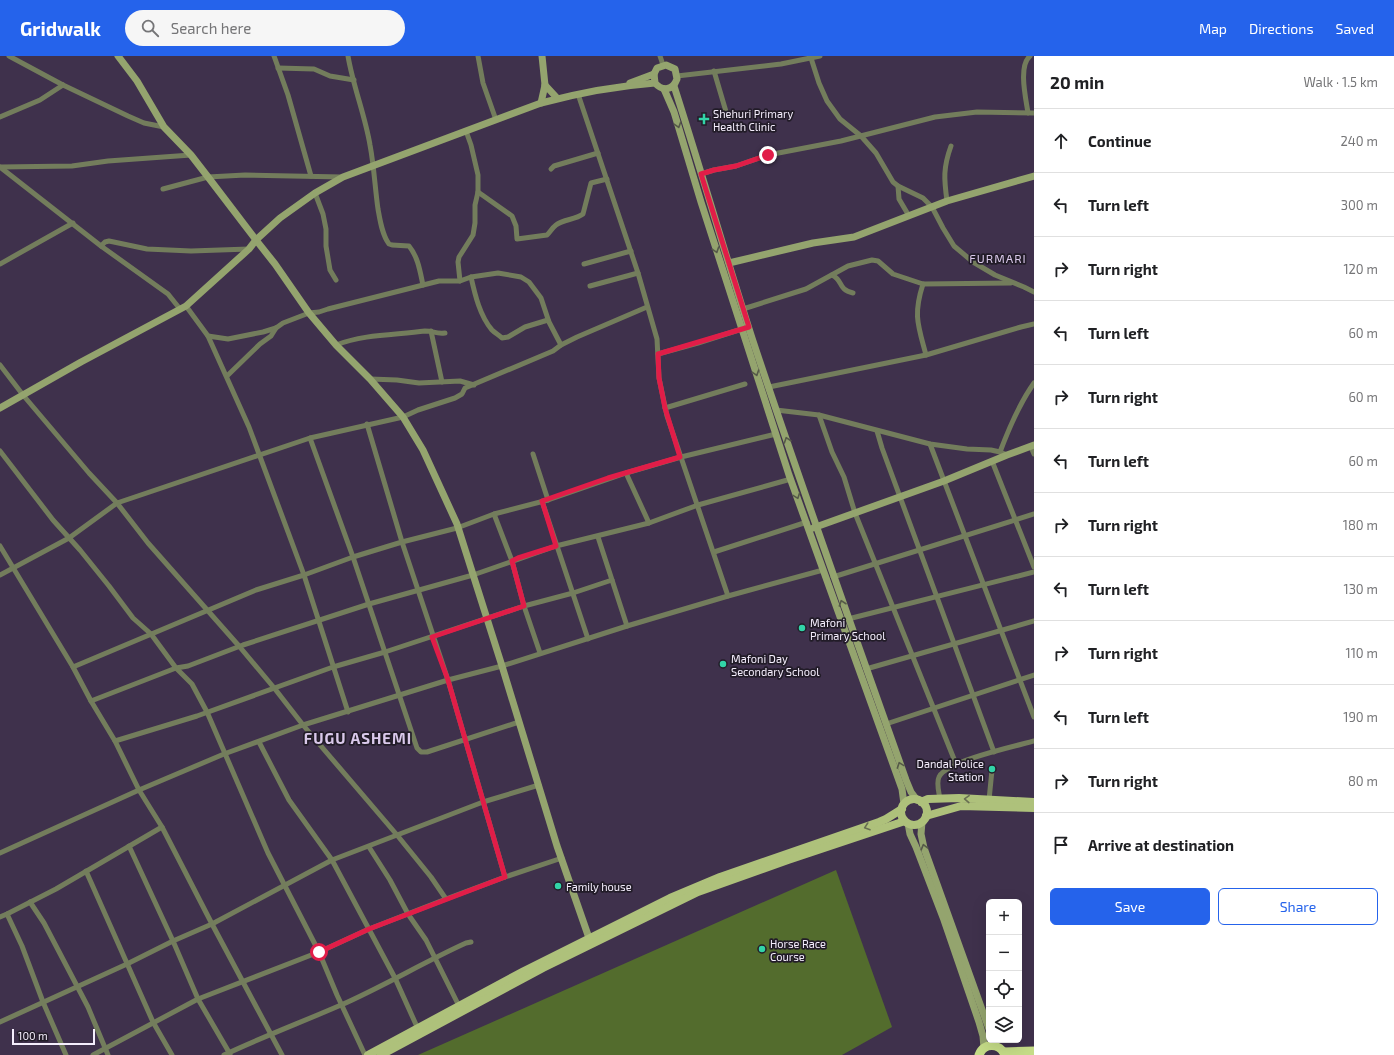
<!DOCTYPE html>
<meta charset="utf-8">
<style>
:root{--surface:#fff;--page:#f6f6f6;--text:#202124;--muted:#757577;--line:#e0e0e0;--accent:#2563eb}
body{margin:0;font-family:"Exo 2",sans-serif;background:var(--page);color:var(--text)}
.controls{position:absolute;right:12px;bottom:12px;display:grid;overflow:hidden;border-radius:6px;box-shadow:0 4px 16px #0002}
.controls button{width:36px;height:36px;display:grid;place-items:center;padding:0;border:0;border-bottom:1px solid var(--line);background:var(--surface);color:var(--text);font:20px sans-serif}
.scale{position:absolute;left:12px;bottom:10px;width:83px;box-sizing:border-box;padding-left:4px;border:2px solid #f5eefd;border-top:0;font-size:11px;line-height:14px;white-space:nowrap;color:#f5eefd;-webkit-text-stroke:3px #221c28;paint-order:stroke}
.stop{position:absolute;width:12px;height:12px;margin:-9px;border:3px solid #e11d48;border-radius:50%;background:#fff}
.stop.end{background:#e11d48;border-color:#fff;box-shadow:0 1px 4px #0008}
.list{margin:0;padding:0;list-style:none}
h2{display:flex;justify-content:space-between;align-items:center;height:52px;margin:0;padding:0 16px;font-size:17px}
h2 small{font-size:13px;font-weight:400;color:var(--muted)}
.list li{display:grid;grid-template-columns:26px 1fr auto;gap:12px;align-items:center;box-sizing:border-box;height:64px;padding:0 16px;border-top:1px solid var(--line)}
.list b{display:block;font-size:15px;white-space:nowrap}
.list em{font-size:13px;font-style:normal;color:var(--muted)}
.actions{display:flex;gap:8px;padding:12px 16px}
.actions a{flex:1;padding:9px 0;border:1px solid var(--accent);border-radius:6px;text-align:center;font-size:14px;color:var(--accent)}
.actions .main{background:var(--accent);color:#fff}
.icon{flex:none;width:22px;height:22px;fill:none;stroke:currentColor;stroke-width:2;stroke-linecap:round;stroke-linejoin:round}
.map{position:relative;flex:none;width:1034px;height:999px;overflow:hidden}
header{display:flex;align-items:center;gap:24px;box-sizing:border-box;height:56px;padding:0 20px;background:var(--accent);color:#fff}
header strong{font-size:19px}
nav{display:flex;gap:22px;margin-inline-start:auto;font-size:14px}
.search{width:280px;height:36px;background:var(--page);display:flex;align-items:center;gap:10px;box-sizing:border-box;padding:0 14px;border-radius:22px;color:var(--muted);font-size:15px}
main{display:flex}
aside{flex:1;background:var(--surface)}
.map>svg:first-child{display:block}
.green{fill:#536c2d}
.lines{fill:none;stroke-linecap:round;stroke-linejoin:round}
.street{stroke:#737d5c;stroke-width:5}
.secondary{stroke:#94a46e;stroke-width:7}
.primary{stroke:#aec17b;stroke-width:8}
.highway{stroke:#c5dc87;stroke-width:9}
.oneway{stroke:#555948}
.oneway2{stroke:#686e52}
.route{stroke:#e11d48;stroke-width:5}
.poi-dot{fill:#32d4a8;stroke:#221c28;stroke-width:1.5}
.labels{text-anchor:middle;dominant-baseline:central;stroke-width:3.5;stroke-linejoin:round;paint-order:stroke}
.poi-label{font-size:11px;fill:#f5eefd;stroke:#221c28;text-anchor:start}
.neighbourhood-label{font-size:12px;letter-spacing:1px;fill:#d9c8ea;stroke:#221c28}
.district-label{font-size:15px;font-weight:bold;letter-spacing:1px;fill:#d9c8ea;stroke:#221c28}
</style>
<header>
<strong>Gridwalk</strong>
<div class="search"><svg class="icon" aria-label="search" viewBox="0 0 24 24"><circle cx="10" cy="10" r="6"/><path d="M15 15l6 6"/></svg>Search here</div>
<nav><a>Map</a><a>Directions</a><a>Saved</a></nav>
</header>
<main>
<div class="map">
<svg width="1034" height="999" viewBox="0 0 1034 999">
<rect width="100%" height="100%" fill="#3f314c"/>
<!-- green -->
<polygon class="green" points="836,814 892,971 842,999 418,999"/>
<g class="lines">
<!-- street -->
<g class="street">
<polyline points="9,0 63,29 128,60 144,67 164,71"/>
<polyline points="274,0 288,39 311,120"/>
<path d="M348,0C353,30 365,59 370,89C374,110 375,132 378,153C380,164 382,179 389,188L392,189L409,190C418,201 420,215 423,229"/>
<polyline points="478,0 483,27 496,64"/>
<polyline points="660,0 663,9"/>
<polyline points="811,2 819,27 827,45 840,63 861,80 876,97 893,126 898,130 923,142 932,151 943,172 954,190 973,206 995,219 1024,231 1034,236"/>
<polyline points="278,12 314,13 330,20 354,24"/>
<polyline points="714,15 727,59"/>
<polyline points="677,20 781,8 820,0"/>
<polyline points="578,38 638,217 657,283 659,322 667,360 728,540"/>
<path d="M1028,57C1026,43 1018,10 1030,0"/>
<polyline points="0,61 40,44 63,29"/>
<polyline points="0,111 101,190 168,238 180,253"/>
<polyline points="1,111 72,110 108,105 191,99"/>
<polyline points="551,113 554,110 598,97"/>
<polyline points="701,118 714,114 736,110 768,99 841,85 935,61 977,56 1034,57"/>
<polyline points="898,130 899,143 909,160"/>
<polyline points="163,133 208,121 245,119 342,121"/>
<path d="M478,136L512,160L516,170L517,183L547,179C550,176 552,172 556,169C564,163 575,164 583,158L591,127L607,123"/>
<polyline points="315,137 323,158 326,173 326,190 330,214 336,224"/>
<path d="M947,145C944,123 943,112 951,90"/>
<polyline points="101,190 105,186 109,185 147,193 191,195 249,193"/>
<polyline points="0,208 73,167"/>
<polyline points="584,208 631,195"/>
<path d="M832,219C844,225 837,233 853,237"/>
<path d="M471,221C475,239 480,260 492,274C495,277 499,279 502,282L508,281L525,271L548,264"/>
<polyline points="460,225 458,206 459,201 473,179 475,167 475,149 478,136 478,119 471,89 466,75"/>
<path d="M923,228C913,259 918,269 926,299"/>
<polyline points="590,230 638,217"/>
<polyline points="186,250 208,280 249,371 304,519 348,656"/>
<polyline points="743,253 806,233 848,210 872,204 878,205 893,218 923,228 1011,227"/>
<polyline points="431,275 442,326"/>
<polyline points="208,280 228,283 263,276 276,272 283,267 309,257 319,256 328,253 439,225 460,225 471,221 498,217 521,221 529,226 541,242 549,266 561,289"/>
<path d="M336,289C364,278 396,279 425,275C434,275 435,278 445,277"/>
<polyline points="658,298 698,287 745,272"/>
<polyline points="0,309 23,339 89,417 117,447 148,487 239,590 275,633 303,669 397,779 431,821 446,843"/>
<polyline points="227,320 260,288 271,280 276,272"/>
<polyline points="370,323 397,324 419,327 460,325 474,329"/>
<polyline points="769,331 926,299 1021,271 1034,268"/>
<polyline points="665,352 745,328"/>
<polyline points="776,354 819,359 930,388 967,393 991,394 1000,396 1007,399"/>
<polyline points="819,359 832,396 844,421 855,457 956,708"/>
<polyline points="367,368 402,486 448,624 505,821"/>
<polyline points="877,375 882,392 994,696"/>
<polyline points="310,382 353,501 417,692 421,696 427,696 519,666"/>
<polyline points="930,388 1034,661"/>
<polyline points="1031,391 1034,398"/>
<polyline points="0,395 53,464 80,494 109,530 133,562 151,578 176,612 192,628 207,656 268,797 319,896 337,939 365,999"/>
<path d="M1000,396C1009,372 1019,348 1034,327"/>
<polyline points="533,398 548,444"/>
<polyline points="992,405 1034,511"/>
<polyline points="626,417 649,467"/>
<polyline points="542,445 588,583"/>
<polyline points="494,458 512,505 524,550 540,597"/>
<polyline points="598,481 627,570"/>
<polyline points="0,490 73,611 91,645 115,685 139,734 162,771 212,868 282,999"/>
<polyline points="714,496 807,466"/>
<polyline points="0,519 69,482 117,447 310,382 403,361 418,354 455,342 462,338 465,332 553,295 561,289 577,281 647,251"/>
<polyline points="833,521 1034,458"/>
<polyline points="848,563 1034,516"/>
<polyline points="73,611 256,534 304,519 353,501 402,486 457,472 494,458 548,444 626,417 681,401 776,378"/>
<polyline points="866,613 1034,565"/>
<polyline points="91,645 176,612 188,610 243,589 369,548 473,519 556,490 649,467 698,449 791,423"/>
<polyline points="886,668 1034,619"/>
<polyline points="115,685 197,660 333,611 385,596 524,550 573,537 612,524"/>
<polyline points="259,686 289,744 332,804 395,922 418,973"/>
<path d="M940,743C939,736 936,727 939,721C946,705 1016,690 1034,685"/>
<polyline points="989,744 992,714"/>
<polyline points="129,790 173,885 198,943 230,998"/>
<polyline points="369,791 390,824 408,858 426,884 459,950"/>
<polyline points="0,797 139,734 224,698 303,669 448,624 502,610 627,570 728,540 823,514"/>
<polyline points="86,815 153,966 172,999"/>
<polyline points="30,846 44,867 88,951 108,999"/>
<polyline points="7,858 22,890 43,946 66,999"/>
<polyline points="0,861 7,858 56,833 162,771"/>
<polyline points="0,966 127,908 173,885 212,868 332,804 483,746 539,729"/>
<polyline points="93,999 198,943 319,896 369,873 446,843 505,821 562,802"/>
<path d="M224,999C262,981 302,966 341,949C384,930 424,906 466,887L471,886"/>
</g>
<!-- secondary -->
<g class="secondary">
<polyline points="118,0 137,25 164,71 191,99 208,121 256,184 275,208 309,257 336,289 370,323 403,361 423,394 457,468 502,610 557,790 589,882"/>
<polyline points="630,27 654,18"/>
<polyline points="545,29 557,42"/>
<path d="M674,30C701,114 725,198 752,282C801,430 854,577 906,724L911,736L917,744"/>
<polyline points="664,33 674,56 701,146 789,419 902,733 904,748"/>
<polyline points="541,47 545,29 542,0"/>
<polyline points="729,207 813,187 854,181 947,145 1034,120"/>
<path d="M0,352L81,306L186,250L249,193L256,184L280,162L315,137L343,121L541,47C579,37 616,30 655,27C663,36 673,34 677,23L675,13L666,9L657,12L654,18L655,27"/>
<polyline points="813,472 944,425 1007,399 1034,389"/>
<polyline points="922,766 921,778 924,792 989,973"/>
<polyline points="908,767 910,778 916,791 944,864 979,966 983,980 984,992"/>
</g>
<!-- primary -->
<g class="primary">
<circle cx="914" cy="756" r="13"/>
<polyline points="921,746 928,743 959,742 1034,746"/>
<polyline points="926,760 961,750 1034,752"/>
<polyline points="368,999 524,915 670,842 720,821 879,766 886,763 902,753"/>
<polyline points="381,999 543,912 698,836 788,804 905,765"/>
</g>
<!-- highway -->
<g class="highway">
<polyline points="1004,996 1034,995"/>
<path d="M979,999C984,986 1000,987 1005,999"/>
</g>
</g>
<!-- one-way arrows -->
<defs><path id="oneway-chevron" d="M-2-3.5L2.5 0L-2 3.5" fill="none" stroke-width="1.6" stroke-linecap="round" stroke-linejoin="round"/></defs>
<g class="oneway">
<use href="#oneway-chevron" transform="translate(678 69) rotate(73)"/>
<use href="#oneway-chevron" transform="translate(716 194) rotate(72)"/>
<use href="#oneway-chevron" transform="translate(756 317) rotate(72)"/>
<use href="#oneway-chevron" transform="translate(787 384) rotate(-109)"/>
<use href="#oneway-chevron" transform="translate(797 440) rotate(70)"/>
<use href="#oneway-chevron" transform="translate(842 547) rotate(-109)"/>
<use href="#oneway-chevron" transform="translate(900 709) rotate(-110)"/>
<use href="#oneway-chevron" transform="translate(924 791) rotate(-105)"/>
</g>
<g class="oneway2">
<use href="#oneway-chevron" transform="translate(967 743) rotate(-178)"/>
<use href="#oneway-chevron" transform="translate(867 771) rotate(161)"/>
</g>
<g class="lines">
<!-- route -->
<polyline class="route" points="319,896 369,873 505,821 448,624 432,581 524,550 512,505 518,502 556,490 542,445 608,422 680,401 665,352 659,322 658,298 749,271 701,118 714,114 736,110 768,99"/>
</g>
<!-- markers -->
<g class="poi-dot">
<path d="M702 57h4v4h4v4h-4v4h-4v-4h-4v-4h4z"/>
<circle cx="802" cy="572" r="4"/>
<circle cx="723" cy="608" r="4"/>
<circle cx="992" cy="713" r="4"/>
<circle cx="558" cy="830" r="4"/>
<circle cx="762" cy="893" r="4"/>
</g>
<g class="labels">
<!-- poi labels -->
<g class="poi-label">
<text x="713" y="57">Shehuri Primary<tspan x="713" dy="13">Health Clinic</tspan></text>
<text x="810" y="566">Mafoni<tspan x="810" dy="13">Primary School</tspan></text>
<text x="731" y="602">Mafoni Day<tspan x="731" dy="13">Secondary School</tspan></text>
<text x="984" y="707" text-anchor="end">Dandal Police<tspan x="984" dy="13">Station</tspan></text>
<text x="566" y="830">Family house</text>
<text x="770" y="887">Horse Race<tspan x="770" dy="13">Course</tspan></text>
</g>
<!-- neighbourhood labels -->
<g class="neighbourhood-label">
<text x="998" y="202">FURMARI</text>
</g>
<!-- district labels -->
<g class="district-label">
<text x="358" y="682">FUGU ASHEMI</text>
</g>
</g>
</svg>
<div class="controls">
<button>+</button>
<button>−</button>
<button><svg class="icon" aria-label="locate" viewBox="0 0 24 24"><circle cx="12" cy="12" r="6"/><path d="M12 2v4M12 18v4M2 12h4M18 12h4"/></svg></button>
<button><svg class="icon" aria-label="layers" viewBox="0 0 24 24"><path d="M12 4l9 5-9 5-9-5zM3 14l9 5 9-5"/></svg></button>
</div>
<div class="scale">100 m</div>
<div class="stop" style="left:319px;top:896px"></div>
<div class="stop end" style="left:768px;top:99px"></div>
</div>
<aside>
<h2>20 min<small>Walk · 1.5 km</small></h2>
<ul class="list">
<li><svg class="icon" aria-label="ahead" viewBox="0 0 24 24"><path d="M12 20V5M6 11l6-6 6 6"/></svg><div><b>Continue</b></div><em>240 m</em></li>
<li><svg class="icon" aria-label="left" viewBox="0 0 24 24"><path d="M17 20v-9H6M10 6l-5 5 5 5"/></svg><div><b>Turn left</b></div><em>300 m</em></li>
<li><svg class="icon" aria-label="right" viewBox="0 0 24 24"><path d="M7 20v-9h11M14 6l5 5-5 5"/></svg><div><b>Turn right</b></div><em>120 m</em></li>
<li><svg class="icon" aria-label="left" viewBox="0 0 24 24"><path d="M17 20v-9H6M10 6l-5 5 5 5"/></svg><div><b>Turn left</b></div><em>60 m</em></li>
<li><svg class="icon" aria-label="right" viewBox="0 0 24 24"><path d="M7 20v-9h11M14 6l5 5-5 5"/></svg><div><b>Turn right</b></div><em>60 m</em></li>
<li><svg class="icon" aria-label="left" viewBox="0 0 24 24"><path d="M17 20v-9H6M10 6l-5 5 5 5"/></svg><div><b>Turn left</b></div><em>60 m</em></li>
<li><svg class="icon" aria-label="right" viewBox="0 0 24 24"><path d="M7 20v-9h11M14 6l5 5-5 5"/></svg><div><b>Turn right</b></div><em>180 m</em></li>
<li><svg class="icon" aria-label="left" viewBox="0 0 24 24"><path d="M17 20v-9H6M10 6l-5 5 5 5"/></svg><div><b>Turn left</b></div><em>130 m</em></li>
<li><svg class="icon" aria-label="right" viewBox="0 0 24 24"><path d="M7 20v-9h11M14 6l5 5-5 5"/></svg><div><b>Turn right</b></div><em>110 m</em></li>
<li><svg class="icon" aria-label="left" viewBox="0 0 24 24"><path d="M17 20v-9H6M10 6l-5 5 5 5"/></svg><div><b>Turn left</b></div><em>190 m</em></li>
<li><svg class="icon" aria-label="right" viewBox="0 0 24 24"><path d="M7 20v-9h11M14 6l5 5-5 5"/></svg><div><b>Turn right</b></div><em>80 m</em></li>
<li><svg class="icon" aria-label="arrive" viewBox="0 0 24 24"><path d="M6 21V4h12l-3 4 3 4H6"/></svg><div><b>Arrive at destination</b></div></li>
</ul>
<div class="actions"><a class="main">Save</a><a>Share</a></div>
</aside>
</main>
